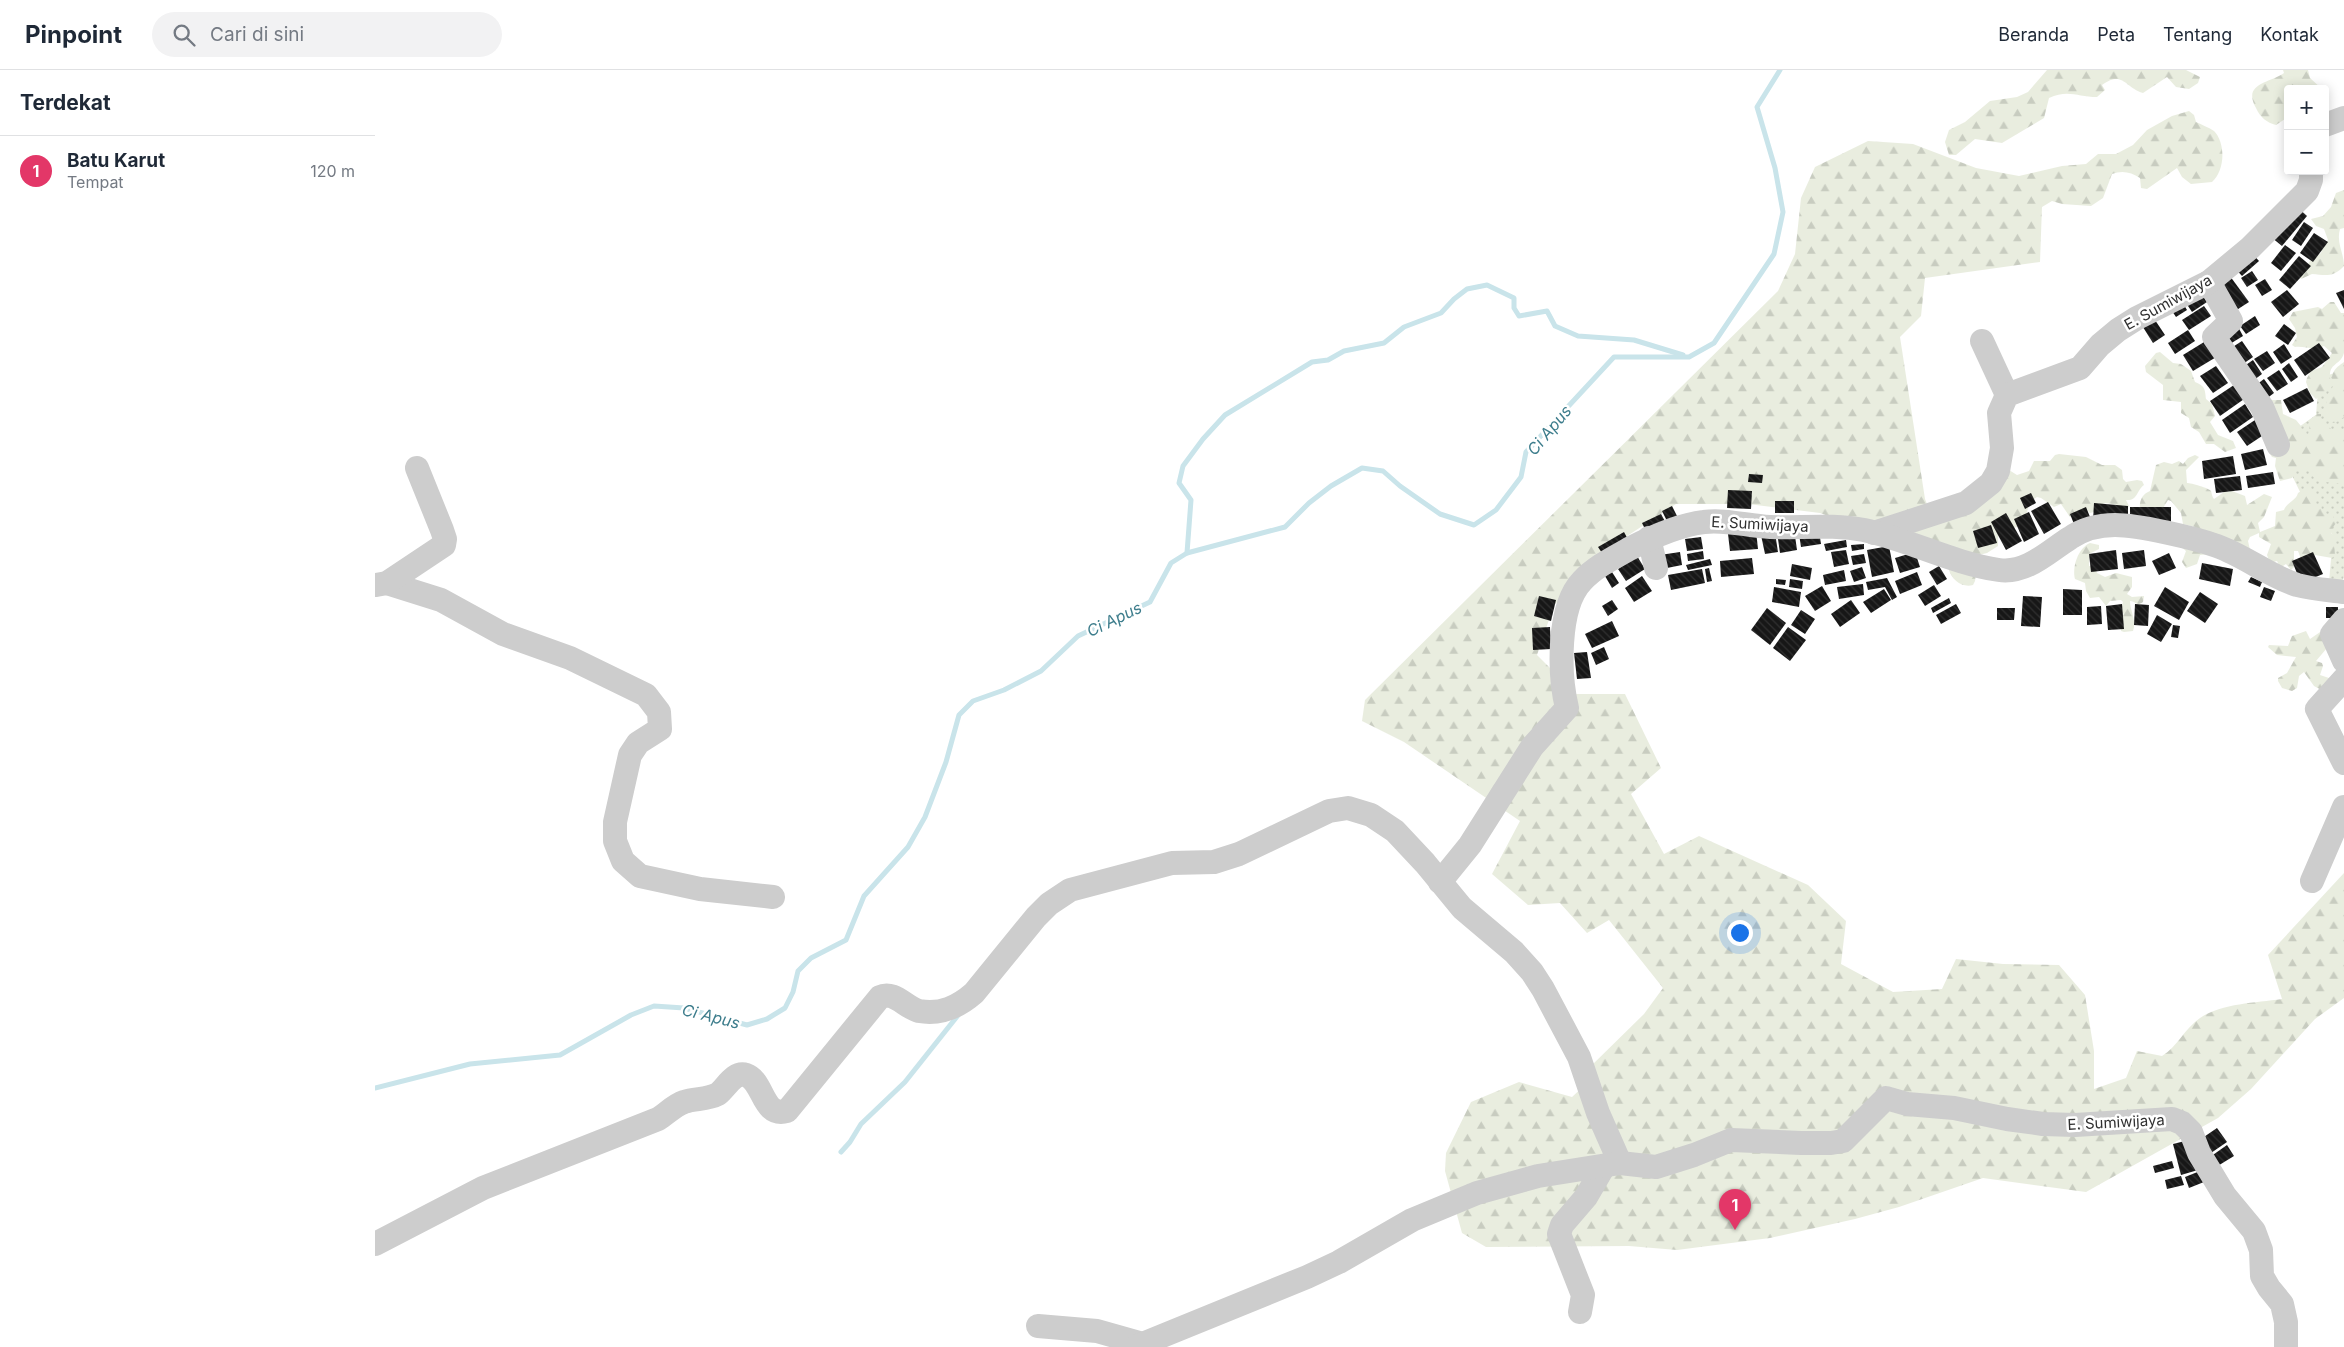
<!DOCTYPE html>
<html lang="id">
<meta charset="utf-8">
<style>
:root{--surface:#fff;--page:#f2f2f3;--text:#1f2937;--muted:#747a83;--line:#e0e1e3;--accent:#e33768}
body{margin:0;font-family:Inter,sans-serif;background:var(--page);color:var(--text)}
.controls{position:absolute;right:15px;top:15px;display:grid;overflow:hidden;border-radius:5px;box-shadow:0 2px 12px #0003}
.controls button{width:45px;height:45px;display:grid;place-items:center;padding:0;border:0;border-bottom:1px solid var(--line);background:var(--surface);color:var(--text);font:25px sans-serif}
.you{position:absolute;left:1364px;top:862px;width:18px;height:18px;margin:-12px;border:4px solid #fff;border-radius:50%;background:#1a73e8;box-shadow:0 0 0 8px #1a73e833}
.badge{display:grid;place-items:center;width:32px;height:32px;border-radius:50%;background:var(--accent);color:#fff;font-size:16px;font-weight:700}
.pin{position:absolute;translate:-50% -41px;filter:drop-shadow(0 1px 2px #0008)}
.pin::after{content:'';position:absolute;top:26px;width:18px;height:15px;background:inherit;clip-path:polygon(0 0,100% 0,50% 100%)}
.list{margin:0;padding:0;list-style:none}
h2{display:flex;justify-content:space-between;align-items:center;height:65px;margin:0;padding:0 20px;font-size:21px}
h2 small{font-size:16px;font-weight:400;color:var(--muted)}
.list li{display:grid;grid-template-columns:32px 1fr auto;gap:15px;align-items:center;box-sizing:border-box;height:70px;padding:0 20px;border-top:1px solid var(--line)}
.list b{display:block;font-size:19px;white-space:nowrap}
.list p{margin:0;font-size:16px;white-space:nowrap;color:var(--muted)}
.list em{font-size:16px;font-style:normal;color:var(--muted)}
.icon{flex:none;width:28px;height:28px;fill:none;stroke:currentColor;stroke-width:2;stroke-linecap:round;stroke-linejoin:round}
.map{position:relative;flex:none;width:1969px;height:1277px;overflow:hidden}
header{display:flex;align-items:center;gap:30px;box-sizing:border-box;height:70px;padding:0 25px;background:var(--surface);border-bottom:1px solid var(--line)}
header strong{font-size:24px}
nav{display:flex;gap:28px;margin-inline-start:auto;font-size:18px}
.search{width:350px;height:45px;background:var(--page);display:flex;align-items:center;gap:12px;box-sizing:border-box;padding:0 18px;border-radius:28px;color:var(--muted);font-size:19px}
main{display:flex}
aside{flex:1;background:var(--surface)}
.map>svg:first-child{display:block}
.grass{fill:url(#grass-dots)}
.forest{fill:url(#forest-firs)}
.lines{fill:none;stroke-linecap:round;stroke-linejoin:round}
.stream{stroke:#c9e4ea;stroke-width:5}
.building{fill:url(#building-back-hatch)}
.minor{stroke:#cdcdcd;stroke-width:24}
.labels{text-anchor:middle;dominant-baseline:central;stroke-width:5;stroke-linejoin:round;paint-order:stroke}
.street-label{font-size:15px;fill:#303030;stroke:#fff}
.water-label{font-size:16px;font-style:italic;fill:#3d7d8c;stroke:#fff}
</style>
<header>
<strong>Pinpoint</strong>
<div class="search"><svg class="icon" aria-label="search" viewBox="0 0 24 24"><circle cx="10" cy="10" r="6"/><path d="M15 15l6 6"/></svg>Cari di sini</div>
<nav><a>Beranda</a><a>Peta</a><a>Tentang</a><a>Kontak</a></nav>
</header>
<main>
<aside>
<h2>Terdekat<small></small></h2>
<ul class="list">
<li><span class="badge">1</span><div><b>Batu Karut</b><p>Tempat</p></div><em>120 m</em></li>
</ul>
</aside>
<div class="map">
<svg width="1969" height="1277" viewBox="0 0 1969 1277">
<defs>
<pattern id="grass-dots" width="8" height="8" patternUnits="userSpaceOnUse" patternTransform="scale(1.25)"><rect width="8" height="8" fill="#e9eddf"/><path d="M2 2h.1M6 6h.1" fill="none" stroke="#c8ccc0" stroke-width="1.8" stroke-linecap="round"/></pattern>
<pattern id="forest-firs" width="22" height="20" patternUnits="userSpaceOnUse" patternTransform="scale(1.25)"><rect width="22" height="20" fill="#e9eddf"/><path d="M5 1l3.5 6h-7zM16 11l3.5 6h-7z" fill="#c8ccc0"/></pattern>
<pattern id="building-back-hatch" width="6" height="6" patternUnits="userSpaceOnUse" patternTransform="scale(1.25)"><rect width="6" height="6" fill="#171717"/><path d="M-1 5l2 2M0 0l6 6M5-1l2 2" fill="none" stroke="#303030"/></pattern>
</defs>
<rect width="100%" height="100%" fill="#fff"/>
<!-- grass -->
<polygon class="grass" points="1969,300 1969,506 1965,525 1953,524 1958,465 1928,428 1901,373 1941,345 1944,308"/>
<!-- forest -->
<g class="forest">
<path d="M1672,0H1811L1825,7L1823,13L1814,19L1801,17L1792,7L1768,23C1749,17 1748,0 1727,15L1730,20L1722,27C1703,27 1693,19 1674,28L1669,48L1627,73L1600,69L1581,85H1574L1570,72L1574,60L1590,52L1615,31L1642,27L1653,22Z"/>
<path d="M1908,0H1933L1935,8L1947,19H1913V41L1910,49L1901,55C1892,53 1885,47 1881,38C1867,13 1895,13 1909,3Z"/>
<path d="M1814,41L1819,45L1821,52C1827,55 1833,57 1839,61C1851,73 1850,101 1837,112L1816,114L1807,107L1802,98L1772,119L1766,118L1765,108C1756,102 1747,100 1737,104L1728,128L1716,136L1687,134L1677,131L1667,137L1665,192L1550,208L1546,246L1525,267L1550,429L1556,444L1634,400L1642,405L1654,401L1659,391H1675L1680,385L1684,384L1711,387L1727,395H1740L1747,400L1748,409L1751,412L1762,410L1767,411L1769,415C1761,421 1763,431 1751,430L1754,436L1751,439C1737,435 1729,427 1719,442L1715,443L1712,440L1695,447L1686,434L1679,437L1666,428L1662,427C1643,439 1664,456 1623,462V476L1612,483L1604,485L1600,511L1598,515C1587,518 1577,510 1574,500L1577,492L1573,490L1445,443L1373,434H1301L1243,472L1179,535L1162,585L1201,624H1250L1286,698L1256,724L1289,784L1324,766L1433,815L1471,851L1466,894L1518,922L1567,919L1581,889L1628,894L1684,895L1710,925L1719,981V1019L1751,1008L1762,981L1787,986C1802,977 1810,958 1825,948C1848,933 1880,933 1907,929L1893,885L1969,803V928L1940,949L1876,1019L1843,1048L1711,1122L1608,1108L1524,1137L1480,1149L1395,1168L1302,1180L1254,1176L1111,1177L1087,1163L1070,1101L1071,1083L1096,1032L1144,1012L1197,1027L1211,1014L1215,997L1269,944L1288,918L1234,850L1212,863L1185,833L1153,835L1117,804L1145,751L1029,672L987,651L990,630L1403,221L1420,184L1426,128L1440,97L1493,71L1538,74L1601,98L1644,106L1687,96L1711,94L1723,84H1741L1758,75L1772,60L1797,46Z"/>
<path d="M1969,120V158L1965,159C1961,173 1969,183 1969,196C1958,208 1950,205 1937,204L1926,209L1924,206L1933,198L1934,192L1946,183L1948,176L1953,170L1949,159L1941,156L1936,149L1948,146L1956,137L1961,123Z"/>
<path d="M1955,232H1959L1966,243H1969C1969,254 1969,274 1969,283C1965,297 1951,292 1956,313L1948,324L1941,329L1935,323L1931,312L1932,308L1936,301L1947,297L1957,283L1949,276C1939,281 1931,276 1920,277L1917,275L1922,267L1920,258L1914,249L1918,242L1943,237L1947,239Z"/>
<path d="M1785,282L1798,293L1806,294L1816,301L1820,312C1830,316 1830,319 1831,329L1837,334L1840,346L1835,352L1843,365L1858,371L1861,378L1850,382L1839,374H1831L1824,362L1816,357L1814,348L1806,343V332L1788,330V315L1771,302L1770,296L1781,283Z"/>
<path d="M1969,292V347L1960,353H1956L1950,347L1952,325L1959,315C1954,304 1960,298 1969,292Z"/>
<polygon points="1897,330 1906,330 1908,344 1921,350 1926,356 1924,360 1925,364 1929,366 1933,366 1935,354 1933,351 1942,344 1946,344 1946,349 1956,359 1969,360 1969,414 1941,411 1933,398 1921,401 1917,408 1905,411 1900,396 1901,388 1897,387 1893,381 1893,331"/>
<path d="M1820,385L1824,387L1811,400L1812,413C1816,413 1834,418 1836,421C1837,424 1837,427 1839,429L1849,422L1857,421L1870,426L1872,435L1889,424L1897,427L1889,447L1883,453L1885,462L1900,456L1901,442L1909,440C1912,432 1921,431 1923,423L1926,421L1939,420V432L1942,435H1946L1947,442L1954,446H1958L1961,453L1956,460V463L1962,467L1959,473L1960,485L1957,488L1940,485L1933,490L1926,489L1923,481H1919V497L1916,500L1911,494L1905,498L1902,491L1895,493L1892,485L1896,474L1884,467V463L1875,467L1873,471L1875,480L1825,485L1822,494L1811,498L1807,492L1811,481L1805,476L1820,457L1808,454L1806,443L1796,431L1793,430L1788,438L1765,440C1764,431 1767,424 1775,421L1781,395L1789,392L1797,394L1804,391L1808,394L1813,388Z"/>
<path d="M1715,473L1724,475V479L1714,484V496L1720,497L1722,503L1730,507L1741,503L1757,507V517L1752,524L1757,527L1769,526L1768,532C1761,537 1761,531 1755,531C1755,541 1762,551 1758,561L1749,562L1746,561V546L1749,544L1745,541L1748,532L1746,530L1735,531L1731,536L1724,527L1715,528L1711,521L1710,513L1700,509C1697,497 1703,478 1715,473Z"/>
<polygon points="1948,560 1952,578 1941,591 1947,593 1948,596 1945,605 1957,609 1950,622 1939,616 1929,602 1924,606 1922,618 1917,621 1907,618 1903,611 1903,608 1912,603 1921,587 1902,585 1893,577 1894,575 1913,576 1917,566 1931,561 1935,569"/>
</g>
<g class="lines">
<!-- stream -->
<g class="stream">
<polyline points="812,483 816,430 804,413 808,396 828,369 850,345 937,292 953,290 969,281 1009,273 1029,257 1066,243 1079,229 1092,219 1112,215 1139,228 1139,238 1144,246 1172,241 1180,256 1203,266 1259,270 1308,285"/>
<polyline points="0,1018 95,994 185,985 256,945 279,936 309,938 372,955 392,949 410,938 418,922 423,901 436,888 471,870 489,826 533,777 550,747 571,692 584,645 598,631 629,620 666,601 703,566 775,532 796,493 812,483 910,457 934,433 956,416 987,398 1008,401 1025,416 1065,444 1099,455 1121,440 1146,407 1151,382 1239,287 1314,287 1339,273 1399,184 1408,142 1400,98 1382,37 1405,0"/>
<polyline points="466,1082 475,1072 486,1054 530,1012 584,944"/>
</g>
</g>
<!-- building -->
<g class="building">
<polygon points="1921,136 1932,146 1907,176 1896,167"/>
<polygon points="1929,152 1938,158 1926,176 1917,170"/>
<polygon points="1939,163 1953,172 1938,192 1925,183"/>
<polygon points="1910,175 1921,183 1906,201 1896,193"/>
<polygon points="1875,181 1884,191 1867,206 1858,196"/>
<polygon points="1924,186 1936,196 1915,219 1904,210"/>
<polygon points="1877,201 1883,210 1872,217 1866,208"/>
<polygon points="1852,202 1874,232 1860,241 1839,212"/>
<polygon points="1890,209 1897,220 1887,226 1880,215"/>
<polygon points="1824,220 1832,232 1817,242 1809,230"/>
<polygon points="1912,220 1924,234 1908,247 1896,232"/>
<polygon points="1969,220 1969,239 1961,223"/>
<polygon points="1806,230 1812,240 1801,247 1795,238"/>
<polygon points="1829,236 1836,246 1814,260 1807,250"/>
<polygon points="1880,246 1885,255 1871,264 1865,256"/>
<polygon points="1778,247 1790,265 1778,273 1766,254"/>
<polygon points="1861,253 1868,266 1850,277"/>
<polygon points="1909,254 1921,263 1913,275 1900,266"/>
<polygon points="1813,260 1820,271 1800,284 1793,273"/>
<polygon points="1834,269 1843,286 1818,301 1808,285"/>
<polygon points="1867,271 1878,287 1865,296 1853,280"/>
<polygon points="1944,273 1955,288 1930,306 1919,290"/>
<polygon points="1909,274 1917,287 1906,294 1898,282"/>
<polygon points="1892,281 1900,293 1888,301 1879,289"/>
<polygon points="1878,290 1887,304 1875,313 1865,299"/>
<polygon points="1914,293 1923,307 1916,312 1907,299"/>
<polygon points="1841,296 1853,313 1838,323 1825,306"/>
<polygon points="1904,300 1913,314 1902,321 1892,308"/>
<polygon points="1889,309 1899,323 1887,332 1877,318"/>
<polygon points="1862,313 1872,327 1845,346 1835,331"/>
<polygon points="1932,318 1939,331 1915,343 1908,330"/>
<polygon points="1870,334 1878,347 1855,363 1847,350"/>
<polygon points="1880,350 1890,364 1872,376 1862,362"/>
<polygon points="1888,379 1892,395 1870,400 1866,384"/>
<polygon points="1858,386 1861,404 1829,409 1827,391"/>
<polygon points="1898,402 1900,414 1873,418 1871,406"/>
<polygon points="1374,404 1388,405 1387,413 1373,412"/>
<polygon points="1865,406 1867,420 1841,423 1839,409"/>
<polygon points="1353,420 1377,421 1376,439 1352,438"/>
<polygon points="1656,423 1661,433 1650,439 1645,428"/>
<rect x="1400" y="431" width="19" height="12"/>
<polygon points="1673,432 1686,454 1669,464 1656,441"/>
<polygon points="1719,433 1753,436 1753,452 1718,450"/>
<polygon points="1297,436 1304,450 1294,455 1287,441"/>
<polygon points="1711,437 1715,447 1699,454 1695,444"/>
<rect x="1755" y="437" width="41" height="18"/>
<polygon points="1654,442 1664,464 1649,472 1639,449"/>
<polygon points="1631,443 1647,471 1631,480 1616,452"/>
<polygon points="1286,444 1292,455 1273,465 1267,453"/>
<polygon points="1616,455 1622,473 1603,478 1598,461"/>
<polygon points="1381,461 1383,479 1355,481 1353,464"/>
<polygon points="1444,461 1446,474 1426,477 1424,464"/>
<polygon points="1249,462 1256,475 1231,489 1223,477"/>
<polygon points="1400,463 1403,482 1390,484 1386,465"/>
<polygon points="1420,466 1422,480 1405,483 1403,469"/>
<polygon points="1326,467 1328,479 1312,481 1310,469"/>
<polygon points="1471,470 1472,477 1451,481 1449,474"/>
<polygon points="1489,474 1489,479 1477,481 1476,475"/>
<polygon points="1514,476 1519,502 1497,507 1492,480"/>
<polygon points="1471,480 1474,494 1459,497 1456,482"/>
<polygon points="1741,480 1743,499 1716,502 1714,484"/>
<polygon points="1769,480 1771,496 1749,499 1747,483"/>
<polygon points="1328,481 1329,489 1313,491 1312,484"/>
<polygon points="1305,482 1307,495 1287,499 1285,485"/>
<polygon points="1540,482 1545,497 1525,503 1520,488"/>
<polygon points="1938,482 1948,504 1926,513 1917,491"/>
<polygon points="1794,483 1801,498 1784,505 1777,491"/>
<polygon points="1489,484 1491,493 1478,495 1476,486"/>
<polygon points="1262,486 1270,499 1251,511 1243,499"/>
<polygon points="1377,488 1379,504 1346,507 1345,491"/>
<polygon points="1335,489 1337,495 1313,500 1311,495"/>
<polygon points="1827,493 1858,499 1855,516 1824,509"/>
<polygon points="1417,494 1437,498 1435,510 1415,506"/>
<polygon points="1564,496 1572,509 1562,515 1554,502"/>
<polygon points="1487,497 1491,508 1479,512 1475,501"/>
<polygon points="1334,498 1337,511 1332,512 1330,499"/>
<polygon points="1327,499 1330,513 1296,520 1293,505"/>
<polygon points="1469,500 1471,511 1450,515 1448,505"/>
<polygon points="1237,502 1244,513 1237,518 1230,506"/>
<polygon points="1542,502 1547,515 1525,524 1520,511"/>
<polygon points="1267,506 1277,521 1259,532 1250,518"/>
<polygon points="1876,507 1887,512 1885,517 1873,512"/>
<polygon points="1512,508 1522,527 1517,530 1510,517 1493,520 1491,512"/>
<polygon points="1401,509 1411,510 1410,515 1401,514"/>
<polygon points="1415,509 1428,511 1427,519 1414,517"/>
<polygon points="1488,514 1489,525 1464,529 1462,517"/>
<polygon points="1559,515 1566,526 1550,536 1543,525"/>
<polygon points="1447,516 1456,531 1440,541 1430,526"/>
<polygon points="1399,517 1426,522 1424,537 1397,532"/>
<polygon points="1790,517 1814,532 1804,550 1779,536"/>
<polygon points="1889,517 1900,521 1896,531 1885,527"/>
<polygon points="1509,519 1516,530 1496,543 1488,532"/>
<polygon points="1688,519 1707,520 1707,545 1688,545"/>
<polygon points="1825,522 1843,534 1830,553 1812,541"/>
<polygon points="1164,526 1181,530 1176,551 1159,546"/>
<polygon points="1648,526 1667,527 1665,557 1646,556"/>
<polygon points="1574,528 1576,533 1558,543 1556,538"/>
<polygon points="1237,530 1243,539 1233,546 1227,536"/>
<polygon points="1476,530 1485,543 1465,557 1456,544"/>
<polygon points="1581,534 1586,543 1566,554 1561,545"/>
<polygon points="1747,534 1749,559 1733,560 1731,536"/>
<polygon points="1760,534 1774,535 1773,556 1759,555"/>
<polygon points="1726,536 1727,554 1712,555 1712,537"/>
<rect x="1951" y="537" width="12" height="11"/>
<polygon points="1392,538 1411,553 1395,575 1376,560"/>
<polygon points="1622,538 1640,538 1639,550 1622,550"/>
<polygon points="1426,540 1440,549 1430,564 1416,555"/>
<polygon points="1782,545 1797,554 1786,572 1772,564"/>
<polygon points="1237,551 1244,566 1217,578 1210,564"/>
<polygon points="1798,555 1805,556 1803,568 1796,567"/>
<polygon points="1175,557 1176,579 1158,580 1157,558"/>
<polygon points="1413,557 1431,570 1415,591 1398,578"/>
<polygon points="1229,577 1234,589 1221,595 1216,583"/>
<polygon points="1212,582 1216,608 1202,609 1199,583"/>
<polygon points="1842,1058 1852,1072 1833,1085 1823,1071"/>
<polygon points="1814,1070 1823,1100 1806,1105 1798,1074"/>
<polygon points="1852,1075 1859,1086 1841,1097 1835,1087"/>
<polygon points="1797,1091 1799,1098 1780,1103 1778,1096"/>
<polygon points="1825,1101 1829,1112 1814,1118 1810,1107"/>
<polygon points="1806,1106 1809,1115 1792,1119 1790,1110"/>
</g>
<g class="lines">
<!-- minor -->
<g class="minor">
<polyline points="1950,55 1969,48"/>
<polyline points="1834,212 1856,251 1839,267 1887,337 1903,375"/>
<polyline points="1607,271 1632,325"/>
<polyline points="1499,463 1591,433 1616,413 1623,401 1627,378 1624,343 1632,325 1705,298 1725,275 1743,260 1762,248 1834,212 1875,178 1932,121 1936,110 1936,101"/>
<polyline points="1274,468 1281,498"/>
<polyline points="12,513 66,530 128,564 195,588 271,625 284,642 285,659 263,673 255,685 240,752 240,771 248,791 265,806 325,819 398,827"/>
<polyline points="1,515 12,513 69,475 70,469 67,460 42,398"/>
<polyline points="1969,550 1957,564 1969,591"/>
<polyline points="1969,609 1942,639 1969,693"/>
<polyline points="1937,811 1969,737"/>
<path d="M1065,812L1095,775L1157,677L1192,638C1184,605 1182,537 1207,511C1220,497 1238,488 1254,479C1277,467 1303,455 1329,452C1350,449 1373,456 1395,457C1426,458 1458,454 1489,460C1535,470 1577,493 1624,500C1652,504 1674,481 1695,468C1708,459 1725,455 1740,455C1763,455 1820,468 1842,476C1870,486 1894,506 1922,515C1937,519 1954,520 1969,522"/>
<path d="M0,1174L108,1118L283,1049C291,1044 300,1035 309,1032C320,1028 332,1030 343,1024C351,1018 359,1001 371,1005C389,1011 387,1048 412,1041L505,927C519,920 531,938 544,941C566,945 583,937 599,923L661,847L674,834L695,820L797,793L839,792L864,784L954,741L973,738L996,745L1020,761L1050,793L1087,838L1139,882L1157,902L1168,919L1204,987L1223,1043L1245,1093"/>
<polyline points="1205,1242 1208,1225 1184,1164 1187,1155 1211,1127 1229,1096"/>
<polyline points="663,1256 722,1261 768,1274"/>
<polyline points="760,1277 932,1207 964,1192 1037,1150 1102,1123 1163,1106 1245,1093 1281,1097 1319,1085 1356,1070 1426,1073 1456,1073 1468,1071 1511,1028 1532,1034 1579,1038 1632,1049 1668,1054 1700,1055 1797,1049 1807,1053 1816,1062 1824,1083 1850,1126 1879,1161 1886,1180 1887,1206 1894,1218 1907,1234 1911,1252 1911,1277"/>
</g>
</g>
<g class="labels">
<!-- street labels -->
<g class="street-label">
<text transform="translate(1793 232) rotate(-29)">E. Sumiwijaya</text>
<text transform="translate(1385 454) rotate(3)">E. Sumiwijaya</text>
<text transform="translate(1741 1052) rotate(-3)">E. Sumiwijaya</text>
</g>
<!-- water labels -->
<g class="water-label">
<text transform="translate(1174 360) rotate(-50)">Ci Apus</text>
<text transform="translate(739 549) rotate(-26)">Ci Apus</text>
<text transform="translate(336 946) rotate(14)">Ci Apus</text>
</g>
</g>
</svg>
<div class="controls">
<button>+</button>
<button>−</button>
</div>
<div class="you"></div>
<div class="pin badge" style="left:1360px;top:1160px">1</div>
</div>
</main>
